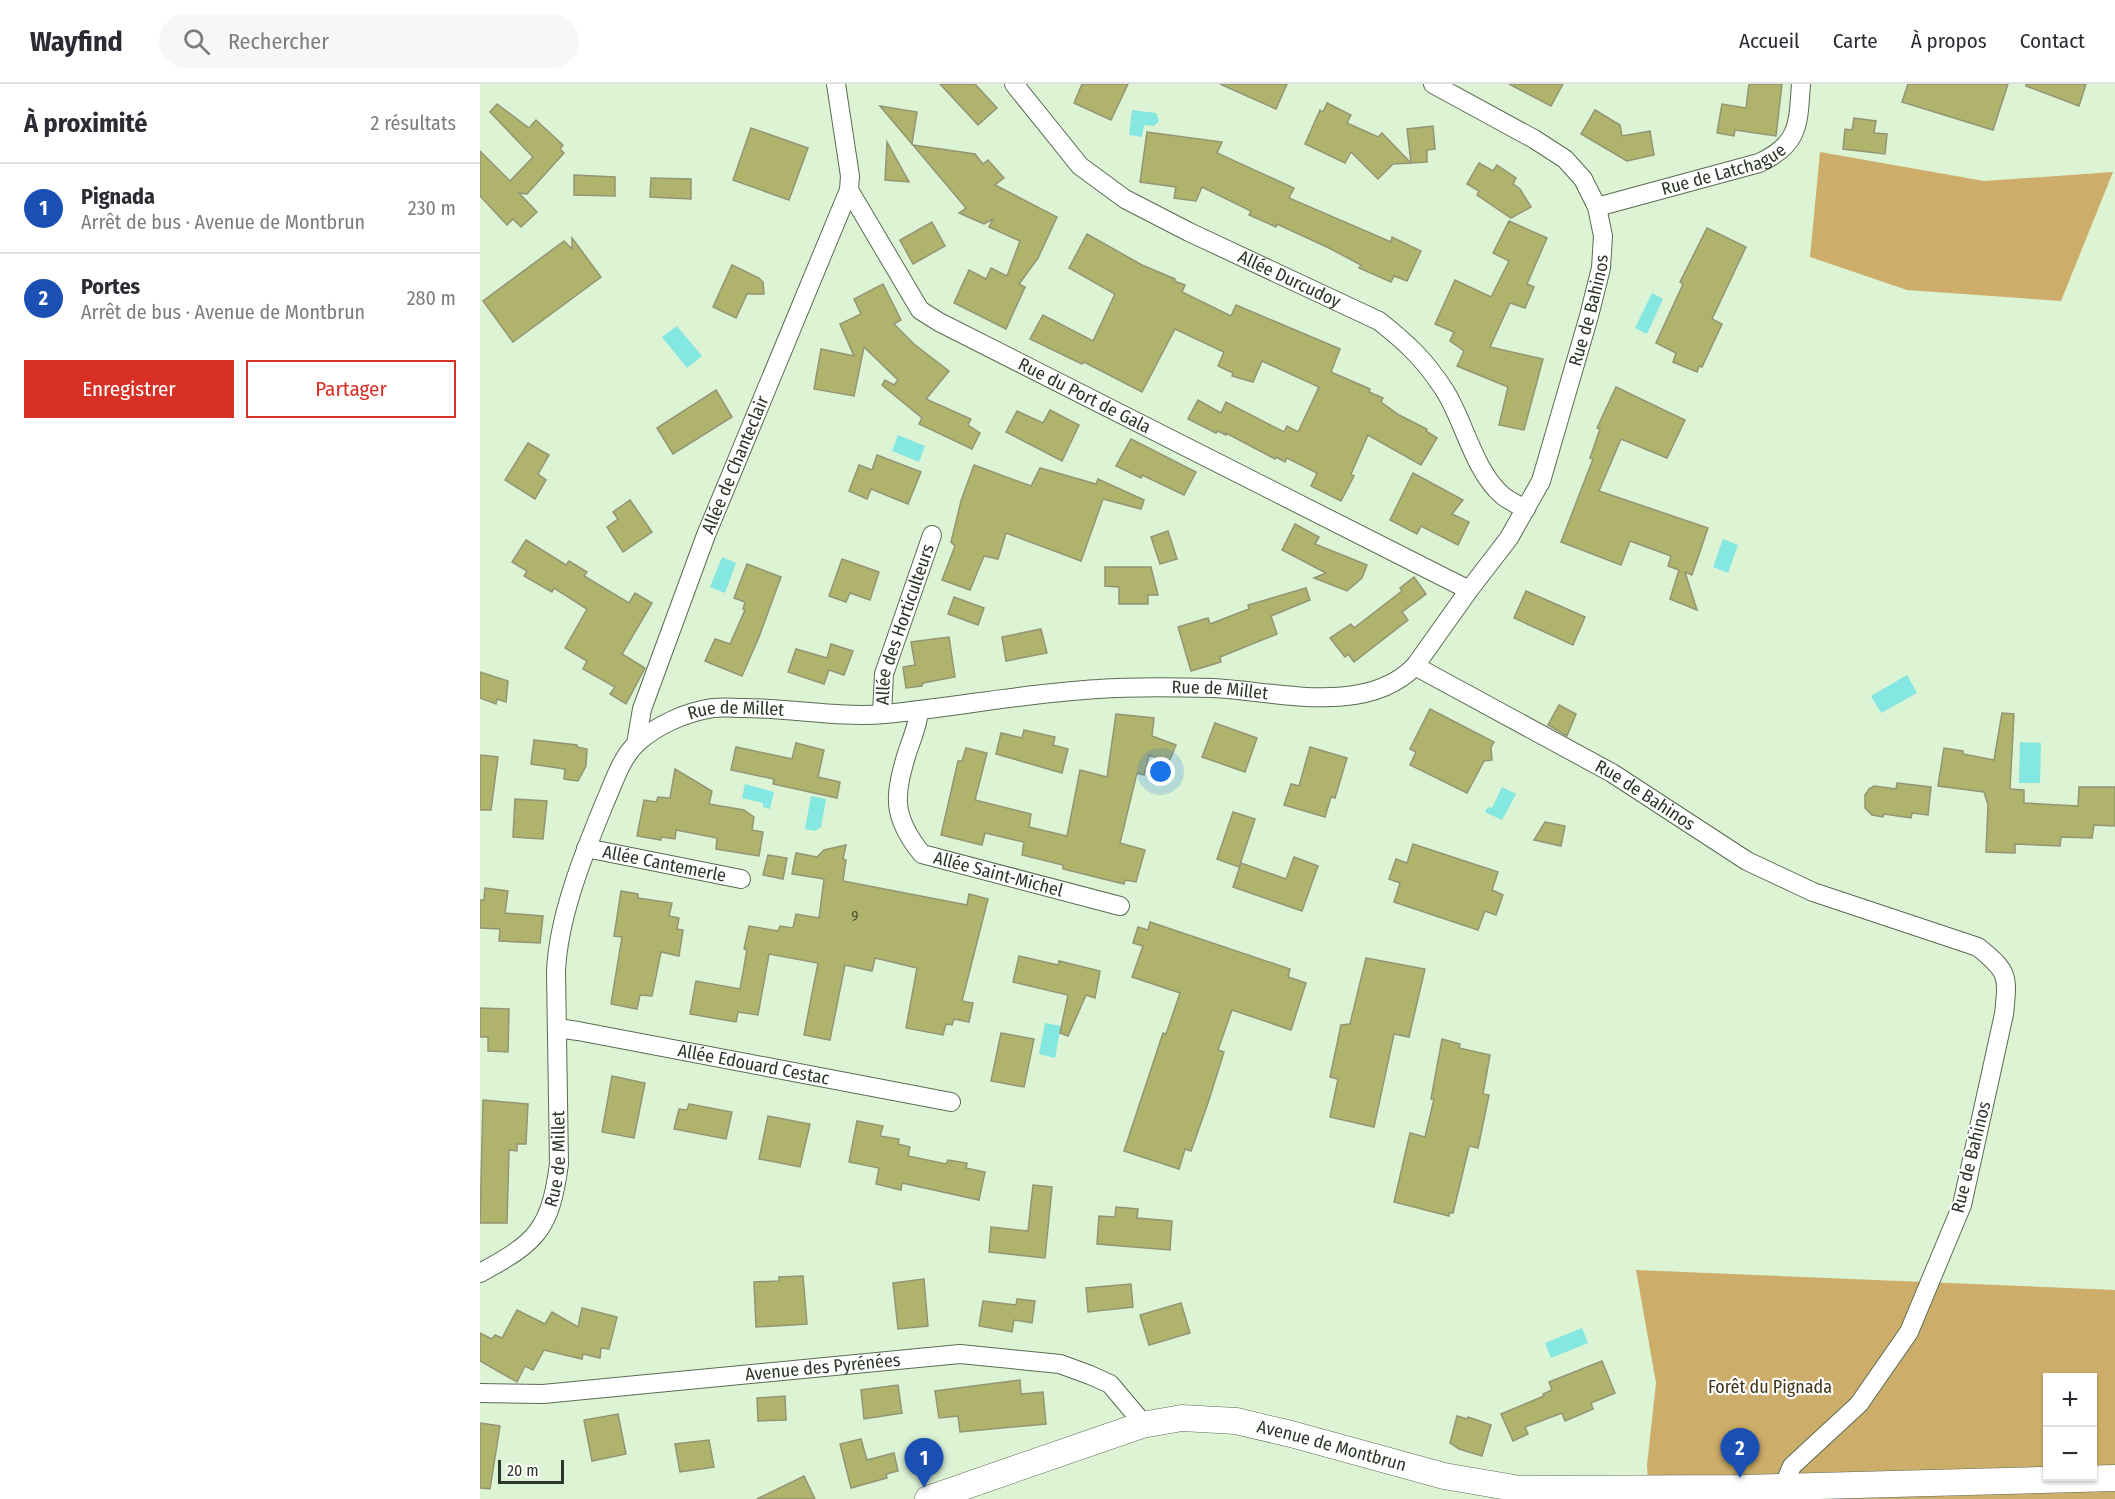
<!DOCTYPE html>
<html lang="fr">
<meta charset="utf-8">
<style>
:root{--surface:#fff;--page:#f7f7f7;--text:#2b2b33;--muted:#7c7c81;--line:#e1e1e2;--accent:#d93025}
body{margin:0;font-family:"Fira Sans Condensed",sans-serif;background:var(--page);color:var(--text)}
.controls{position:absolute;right:18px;bottom:18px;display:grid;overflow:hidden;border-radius:0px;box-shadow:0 2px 4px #0004}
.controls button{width:54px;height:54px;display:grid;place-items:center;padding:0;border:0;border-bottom:2px solid var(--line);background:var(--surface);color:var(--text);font:30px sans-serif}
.scale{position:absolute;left:18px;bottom:15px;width:66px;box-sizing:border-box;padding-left:6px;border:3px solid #2d362a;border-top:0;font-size:16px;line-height:21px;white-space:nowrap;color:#2d362a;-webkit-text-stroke:4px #fff;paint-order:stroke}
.you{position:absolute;left:681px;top:688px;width:21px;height:21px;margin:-15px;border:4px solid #fff;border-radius:50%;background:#1a73e8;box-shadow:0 0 0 9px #1a73e833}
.badge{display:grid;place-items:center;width:39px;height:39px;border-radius:50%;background:var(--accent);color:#fff;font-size:20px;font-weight:700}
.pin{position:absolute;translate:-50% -50px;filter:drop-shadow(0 2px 3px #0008)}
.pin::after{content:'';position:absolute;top:32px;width:21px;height:18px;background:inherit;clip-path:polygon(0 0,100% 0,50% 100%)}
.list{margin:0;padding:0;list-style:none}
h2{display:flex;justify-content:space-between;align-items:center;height:78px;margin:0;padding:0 24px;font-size:26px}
h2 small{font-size:20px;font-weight:400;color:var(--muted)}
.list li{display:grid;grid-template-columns:39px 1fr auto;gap:18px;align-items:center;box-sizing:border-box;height:90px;padding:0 24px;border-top:2px solid var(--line)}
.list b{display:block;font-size:22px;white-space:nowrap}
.list p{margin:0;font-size:20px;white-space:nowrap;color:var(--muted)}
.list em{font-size:20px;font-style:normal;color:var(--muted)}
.actions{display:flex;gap:12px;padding:18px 24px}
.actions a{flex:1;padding:14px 0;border:2px solid var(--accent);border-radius:0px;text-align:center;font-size:21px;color:var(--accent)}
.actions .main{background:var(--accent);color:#fff}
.icon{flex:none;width:33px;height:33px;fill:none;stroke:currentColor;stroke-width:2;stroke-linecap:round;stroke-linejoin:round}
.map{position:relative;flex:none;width:1635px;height:1415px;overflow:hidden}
header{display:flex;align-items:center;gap:36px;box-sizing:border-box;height:84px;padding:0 30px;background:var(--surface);border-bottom:2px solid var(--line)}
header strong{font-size:28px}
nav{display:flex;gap:33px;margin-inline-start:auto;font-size:21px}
.search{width:420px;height:54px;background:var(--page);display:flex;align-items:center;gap:15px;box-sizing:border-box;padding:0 21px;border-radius:33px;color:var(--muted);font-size:22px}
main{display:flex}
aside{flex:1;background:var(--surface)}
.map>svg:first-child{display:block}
.forest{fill:#cdad6a;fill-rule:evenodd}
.water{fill:#84e7e1}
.building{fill:#afb36c;stroke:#939574;stroke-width:1.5}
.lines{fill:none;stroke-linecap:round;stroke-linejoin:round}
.street-casing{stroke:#596c52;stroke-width:20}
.secondary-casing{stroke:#596c52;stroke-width:27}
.street{stroke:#fff;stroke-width:18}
.secondary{stroke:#fff;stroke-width:26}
.labels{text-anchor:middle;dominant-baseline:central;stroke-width:4.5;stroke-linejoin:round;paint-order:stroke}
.number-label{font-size:15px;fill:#4e553a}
.street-label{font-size:18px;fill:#2d362a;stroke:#fff}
.park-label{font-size:18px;fill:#423416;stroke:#fff}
</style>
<header>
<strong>Wayfind</strong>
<div class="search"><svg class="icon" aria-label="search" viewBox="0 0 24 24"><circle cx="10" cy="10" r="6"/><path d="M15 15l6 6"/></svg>Rechercher</div>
<nav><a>Accueil</a><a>Carte</a><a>À propos</a><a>Contact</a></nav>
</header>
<main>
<aside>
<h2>À proximité<small>2 résultats</small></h2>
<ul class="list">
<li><span class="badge" style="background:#1a4fb4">1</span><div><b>Pignada</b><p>Arrêt de bus · Avenue de Montbrun</p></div><em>230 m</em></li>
<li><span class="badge" style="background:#1a4fb4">2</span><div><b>Portes</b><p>Arrêt de bus · Avenue de Montbrun</p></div><em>280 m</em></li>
</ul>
<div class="actions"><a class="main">Enregistrer</a><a>Partager</a></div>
</aside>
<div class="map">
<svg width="1635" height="1415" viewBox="0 0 1635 1415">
<rect width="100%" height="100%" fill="#dcf3d4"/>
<!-- forest -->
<g class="forest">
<polygon points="1340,68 1504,97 1633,88 1581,217 1427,206 1330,173"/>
<path d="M1156,1186L1635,1206V1415H1169L1167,1381L1176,1299ZM1568,1294H1612V1392H1568Z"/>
</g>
<!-- water -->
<g class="water">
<polygon points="652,26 676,29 679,37 674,42 664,41 662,53 649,51"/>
<polygon points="1172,209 1183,215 1167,250 1155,244"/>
<polygon points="197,242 222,272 207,284 182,253"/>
<polygon points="418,351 445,362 439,378 412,367"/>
<polygon points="1243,455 1258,461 1248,489 1233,483"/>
<polygon points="242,473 256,479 245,509 230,503"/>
<polygon points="1427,591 1437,609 1401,629 1391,612"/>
<polygon points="1540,658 1561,659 1560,699 1539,699"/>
<polygon points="265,700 294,708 290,725 283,723 283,719 262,714"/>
<polygon points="1022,703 1036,710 1022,736 1005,728 1008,723 1012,724"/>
<polygon points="331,712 346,715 341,743 335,747 325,745"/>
<polygon points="565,939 581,942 575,974 559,970"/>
<polygon points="1102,1244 1108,1259 1071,1274 1065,1259"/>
</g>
<!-- building -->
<g class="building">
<polygon points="460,0 495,0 517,24 498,41"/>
<polygon points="602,0 648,0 631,36 594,19"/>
<polygon points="740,0 807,0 796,25"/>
<polygon points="1029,0 1083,0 1071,22"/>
<polygon points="1269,0 1302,0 1296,52 1255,46 1254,52 1237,49 1242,20 1266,24"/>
<polygon points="1428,0 1528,0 1513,46 1422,18"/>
<polygon points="1546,0 1606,0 1599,22 1546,2"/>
<polygon points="847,19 871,31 867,39 898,53 902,49 931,79 913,80 898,95 871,68 865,79 825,60 840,26 843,28"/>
<polygon points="17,20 49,44 56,36 83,61 80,65 84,69 47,110 39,109 57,128 41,143 33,135 27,141 0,112 0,67 30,97 53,73 10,28"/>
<polygon points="400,22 437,28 432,60"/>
<polygon points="1115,26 1140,41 1142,52 1170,47 1174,71 1147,77 1101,50"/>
<polygon points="1374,34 1396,37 1394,49 1407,50 1405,70 1363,65 1365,45 1372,46"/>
<polygon points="953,42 955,65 947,66 947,78 931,79 927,45"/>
<polygon points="271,44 328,64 309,116 253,96"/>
<polygon points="667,48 742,58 737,69 814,104 809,114 911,158 912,153 941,167 927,197 914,192 911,198 879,184 881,181 849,164 797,140 796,143 769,131 771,127 722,103 716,117 694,114 696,103 660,98"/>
<polygon points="407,58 429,98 405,96"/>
<polygon points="433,61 495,70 503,80 508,76 524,94 515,101 577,133 558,174 539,200 545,203 526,245 474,219 489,186 506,195 511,184 527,192 540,157 509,143 513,135 504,140 479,129 486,124"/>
<polygon points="999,79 1013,87 1017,81 1036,94 1033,100 1040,105 1051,123 1031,134 997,111 999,107 987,100"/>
<polygon points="94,91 135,93 135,112 94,111"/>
<polygon points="171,94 211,95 211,115 170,113"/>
<polygon points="1029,137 1067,154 1047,200 1054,203 1045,224 1030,219 1010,263 1063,275 1044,346 1019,341 1028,303 977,282 984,267 970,257 974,248 955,240 975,196 1011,213 1029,177 1013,169"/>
<polygon points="452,138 465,162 433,180 420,156"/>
<polygon points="1227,144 1266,163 1232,235 1242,240 1222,283 1219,282 1217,288 1193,278 1196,269 1176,259 1203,200 1200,198"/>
<polygon points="607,150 662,181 695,195 694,197 705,201 702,208 751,232 756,221 860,265 851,288 890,305 889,308 903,314 901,318 919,331 947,345 946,347 957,354 941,381 888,351 871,390 874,392 861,417 831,402 837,389 807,374 805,378 796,373 795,375 746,349 746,351 738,347 736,349 708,335 718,316 741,329 746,318 804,348 807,342 818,348 839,303 782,277 773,298 752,292 753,289 738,282 744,268 695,245 662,308 604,278 602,280 550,255 563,231 613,257 635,210 589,184"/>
<polygon points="92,154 121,193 33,258 3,217 84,157 92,165"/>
<polygon points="252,181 279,194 283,198 284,210 267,210 256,234 233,223"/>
<polygon points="403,200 421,236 414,240 434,260 469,287 446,315 491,335 488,341 500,349 492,365 439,340 442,334 402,301 405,296 414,301 418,296 384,263 374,312 334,305 341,265 374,272 360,240 381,230 374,215"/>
<polygon points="1136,303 1205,336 1187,374 1141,355 1119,407 1228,444 1212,491 1205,488 1217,526 1190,515 1199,486 1188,482 1191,472 1150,457 1141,481 1081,458 1113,375 1110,374 1120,345 1117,344"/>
<polygon points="236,306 252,333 193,370 177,344"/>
<polygon points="570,326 599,341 582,377 526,348 537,327 563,339"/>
<polygon points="651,355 716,388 704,411 662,391 661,394 636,382"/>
<polygon points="48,359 69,371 58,390 66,396 55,415 25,396"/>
<polygon points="397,371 441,388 428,420 391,405 387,415 369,407 379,381 392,386"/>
<polygon points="494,381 551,402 560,384 616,400 618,395 664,416 661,425 623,415 601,477 526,449 518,475 504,472 490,506 462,496 475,462 471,458 481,417"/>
<polygon points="933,389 983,416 972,430 989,438 978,461 941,442 937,450 910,436"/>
<polygon points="150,416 172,448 143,468 127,443 138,435 133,428"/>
<polygon points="815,440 839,453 835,460 887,481 882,494 867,507 834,494 846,489 802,466"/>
<polygon points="688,447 697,475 680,480 671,453"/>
<polygon points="46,456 86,481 89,477 107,488 104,492 149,519 155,509 172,519 142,570 165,584 146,620 130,610 135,603 103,585 107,577 85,564 107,525 74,504 72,508 44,492 47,487 32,478"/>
<polygon points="362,475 399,488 390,516 370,509 366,518 349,512"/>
<polygon points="267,480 301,493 279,553 262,592 225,577 235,555 250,560 265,526 263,525 265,518 254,514"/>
<polygon points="625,483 671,483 678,511 668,511 668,520 639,520 639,503 625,502"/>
<polygon points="934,493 946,510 922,528 928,536 874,578 868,570 865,573 850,554 871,540 874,544 922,507 920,504"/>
<polygon points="826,504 830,516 791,532 797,550 740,573 741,578 711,587 698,543 728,534 730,540 769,525 768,521"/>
<polygon points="1046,507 1105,533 1093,561 1034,534"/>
<polygon points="474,513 504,524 498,541 468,530"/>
<polygon points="561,545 567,569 526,577 522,553"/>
<polygon points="469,553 475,593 443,599 442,602 426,604 423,583 435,581 431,558"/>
<polygon points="351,560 373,567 364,591 349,586 344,600 308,588 316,565 347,574"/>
<polygon points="0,588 28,597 26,618 17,615 16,620 0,614"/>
<polygon points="1079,621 1096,630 1087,652 1068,641"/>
<polygon points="950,625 1014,658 1011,663 1012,676 1004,677 987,709 930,681 936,668 930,665"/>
<polygon points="1522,629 1534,630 1530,705 1544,706 1544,719 1598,722 1599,703 1635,703 1635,742 1614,741 1612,754 1581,753 1580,762 1535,760 1535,769 1506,768 1508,721 1504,708 1458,702 1464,664 1483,667 1483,670 1514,676"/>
<polygon points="636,630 674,634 672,652 696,661 689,678 669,671 664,691 657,689 640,759 665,766 656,798 645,796 644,800 583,785 583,781 542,771 544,758 505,749 502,761 461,751 478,677 482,677 486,664 507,669 495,716 551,730 549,743 587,752 600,686 627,693"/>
<polygon points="735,639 777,654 765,688 722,673"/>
<polygon points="544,646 575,653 573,661 588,665 582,689 516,670 521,649 542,654"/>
<polygon points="54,656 97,661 97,663 107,665 106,682 98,697 84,695 85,685 51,680"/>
<polygon points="316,659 344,666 338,693 360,698 357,714 293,700 294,695 251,686 256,663 312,675"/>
<polygon points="830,663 867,674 855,714 851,713 845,733 804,721 811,700 819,702"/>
<polygon points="0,671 18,673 11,726 0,726"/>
<polygon points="195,685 232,707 229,720 264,726 274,733 272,746 283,748 279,772 236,765 237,754 196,746 195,755 181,753 181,756 157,752 164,716 176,718 178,713 190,714"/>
<polygon points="1417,699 1451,703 1448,731 1432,729 1431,734 1404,730 1403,733 1392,731 1385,724 1385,711 1389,705 1394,702 1416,705"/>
<polygon points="35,715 67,717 63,755 33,753"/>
<polygon points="753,728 775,735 759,783 737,775"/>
<polygon points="1065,738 1085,742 1081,762 1054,756"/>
<polygon points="933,760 1018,788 1012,806 1023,811 1016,831 1005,827 998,846 914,818 920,799 909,795 916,775 927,779"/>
<polygon points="366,761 363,775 366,776 363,797 487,821 489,810 508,815 482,917 493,919 489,938 474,935 472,941 466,940 463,951 426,944 437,884 395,874 392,887 365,881 350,956 324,951 338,879 289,870 278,931 258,928 256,938 210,930 216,897 260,905 267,866 264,865 269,842 298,847 300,842 313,844 316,830 339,834 344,795 312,790 316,769 337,773 344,766"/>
<polygon points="288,771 307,774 303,795 283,791"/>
<polygon points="814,773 838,782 822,827 753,803 761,779 806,795"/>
<polygon points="5,804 28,807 25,829 63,832 60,859 19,857 20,845 0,844 0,816 4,816"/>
<polygon points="141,807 158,810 158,814 192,819 189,832 199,834 197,845 203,846 199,872 181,868 172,912 160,911 157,925 131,920 142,853 134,852"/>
<polygon points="670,838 810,885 808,893 826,899 811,946 752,926 738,966 744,968 728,1019 711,1067 705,1065 699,1085 644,1067 683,949 686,950 700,909 652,893 663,862 653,859 658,843 668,846"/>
<polygon points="539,872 578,881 579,877 620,887 615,914 606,911 588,952 580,949 588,911 533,898"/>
<polygon points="886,874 945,885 929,953 914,950 894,1043 850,1033 858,995 850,993 861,941 870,940"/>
<polygon points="0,924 29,925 28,968 8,967 8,953 0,953"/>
<polygon points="521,949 554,955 544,1003 511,997"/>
<polygon points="962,955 980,960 979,964 1010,971 1003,1010 1009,1011 998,1064 990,1062 989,1063 973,1129 969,1129 969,1132 914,1118 930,1049 945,1053 954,1015 951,1015"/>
<polygon points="132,992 165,999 154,1054 122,1048"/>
<polygon points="3,1016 48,1020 46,1060 37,1060 37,1067 29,1066 27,1139 0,1139"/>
<polygon points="209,1020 252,1028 246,1055 194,1045 199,1025 207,1026"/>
<polygon points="288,1032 330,1040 320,1083 279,1075"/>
<polygon points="377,1037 403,1042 400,1052 419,1055 418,1060 430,1063 428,1072 466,1080 468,1076 487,1079 486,1084 505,1088 499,1116 422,1099 421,1106 396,1100 399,1084 369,1078"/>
<polygon points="553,1101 572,1103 565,1174 509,1168 511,1143 548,1147"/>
<polygon points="636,1123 658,1125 657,1134 692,1137 690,1166 617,1160 619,1132 635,1133"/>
<polygon points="323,1192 327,1240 276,1243 274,1198 299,1197 299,1193"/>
<polygon points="444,1195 448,1242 418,1245 413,1199"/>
<polygon points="651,1200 653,1223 608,1228 606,1204"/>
<polygon points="537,1215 555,1217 552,1239 534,1236 532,1248 499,1242 503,1217 536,1221"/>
<polygon points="701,1219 710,1249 669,1261 660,1231"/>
<polygon points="102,1224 137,1233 129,1265 121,1264 120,1274 103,1270 102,1275 64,1266 53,1286 45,1282 37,1298 0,1277 0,1249 12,1255 15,1251 22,1254 37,1226 65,1240 72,1228 98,1243"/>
<polygon points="1122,1277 1135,1309 1111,1319 1113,1325 1085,1337 1082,1329 1045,1343 1048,1350 1033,1357 1021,1330 1064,1312 1063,1310 1072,1306 1069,1298"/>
<polygon points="540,1296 541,1310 563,1308 566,1340 480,1348 478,1332 459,1334 455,1307"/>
<polygon points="418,1301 422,1329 384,1335 381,1306"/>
<polygon points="305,1312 306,1336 278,1337 277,1314"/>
<polygon points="138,1330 146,1370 112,1377 104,1336"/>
<polygon points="977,1332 987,1335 988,1333 1011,1341 1002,1372 979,1365 970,1359"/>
<polygon points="0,1339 20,1342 10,1405 0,1404"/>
<polygon points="381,1355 387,1376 414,1369 418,1387 406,1390 407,1394 371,1404 360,1360"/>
<polygon points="229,1356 234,1383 200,1388 195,1360"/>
<polygon points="324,1392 335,1415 277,1415"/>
</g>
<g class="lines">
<defs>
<g id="street">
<path id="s1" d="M356,0L370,92L369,106L440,226L459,238L989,506"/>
<path id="s2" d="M534,0L600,82L645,115L709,148L899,237C927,259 945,276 965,307C984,337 994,387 1022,411C1029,417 1038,421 1046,425"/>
<path id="s3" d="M1117,123L1279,79C1320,60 1318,40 1321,0"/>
<path id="s4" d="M935,582L1132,689L1267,777L1333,808L1498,863C1529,888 1528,892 1524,930L1482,1121L1429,1248L1379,1320L1312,1382L1303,1403"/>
<path id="s5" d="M439,626C438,641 433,652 428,666C414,711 411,732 442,770L640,822"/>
<path id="s6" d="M402,630L404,590L452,451"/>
<path id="s7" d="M156,660L162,625L226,451L369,106"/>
<path id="s8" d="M106,764L261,795"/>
<path id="s9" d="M77,944L98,947L471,1018"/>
<path id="s10" d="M0,1189C57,1158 70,1146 79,1080L76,888C78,833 104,769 125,718C134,698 141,674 157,659C177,641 206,628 233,624C243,623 254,624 264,624C310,624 360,634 405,630C476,623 547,609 618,605C656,602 695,603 733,604C795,607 886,633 935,582L989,506L1029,454L1061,397L1109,232L1121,184L1123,152L1117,123L1103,95L1085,75L1054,55L953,0"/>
<path id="s11" d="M0,1309L63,1310L480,1270L580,1280L610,1291L630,1300L657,1332L662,1341"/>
</g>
<g id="secondary">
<path id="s12" d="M448,1415L662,1341L702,1334L756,1337L811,1350L964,1392L1040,1405L1265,1404L1635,1394"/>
</g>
</defs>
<!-- street casing -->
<use href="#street" class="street-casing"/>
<!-- secondary casing -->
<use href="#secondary" class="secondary-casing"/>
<!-- street -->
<use href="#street" class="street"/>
<!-- secondary -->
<use href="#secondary" class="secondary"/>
</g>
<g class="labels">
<!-- number labels -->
<g class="number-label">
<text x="375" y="832">9</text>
</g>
<!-- street labels -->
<g class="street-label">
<text stroke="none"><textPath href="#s3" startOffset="132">Rue de Latchague</textPath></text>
<text stroke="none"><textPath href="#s2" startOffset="344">Allée Durcudoy</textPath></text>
<text stroke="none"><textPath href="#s10" startOffset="1779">Rue de Bahinos</textPath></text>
<text stroke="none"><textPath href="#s1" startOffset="432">Rue du Port de Gala</textPath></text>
<text stroke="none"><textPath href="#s7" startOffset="297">Allée de Chanteclair</textPath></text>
<text stroke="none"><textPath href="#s6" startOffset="93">Allée des Horticulteurs</textPath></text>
<text stroke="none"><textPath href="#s10" startOffset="1174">Rue de Millet</textPath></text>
<text stroke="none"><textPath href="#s10" startOffset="688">Rue de Millet</textPath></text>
<text stroke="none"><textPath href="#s4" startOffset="264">Rue de Bahinos</textPath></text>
<text stroke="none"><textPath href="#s8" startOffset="80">Allée Cantemerle</textPath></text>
<text stroke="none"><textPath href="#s5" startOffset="232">Allée Saint-Michel</textPath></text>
<text stroke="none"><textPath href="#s9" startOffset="200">Allée Edouard Cestac</textPath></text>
<text transform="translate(1491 1073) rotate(-76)">Rue de Bahinos</text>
<text stroke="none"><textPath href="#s10" startOffset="148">Rue de Millet</textPath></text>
<text stroke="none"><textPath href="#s11" startOffset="344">Avenue des Pyrénées</textPath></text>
<text stroke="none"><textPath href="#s12" startOffset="420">Avenue de Montbrun</textPath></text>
</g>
<!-- park labels -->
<g class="park-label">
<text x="1290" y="1303">Forêt du Pignada</text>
</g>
</g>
</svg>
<div class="controls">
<button>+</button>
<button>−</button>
</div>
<div class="scale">20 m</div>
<div class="you"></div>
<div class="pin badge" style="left:444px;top:1404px;background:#1a4fb4">1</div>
<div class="pin badge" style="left:1260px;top:1394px;background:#1a4fb4">2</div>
</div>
</main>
